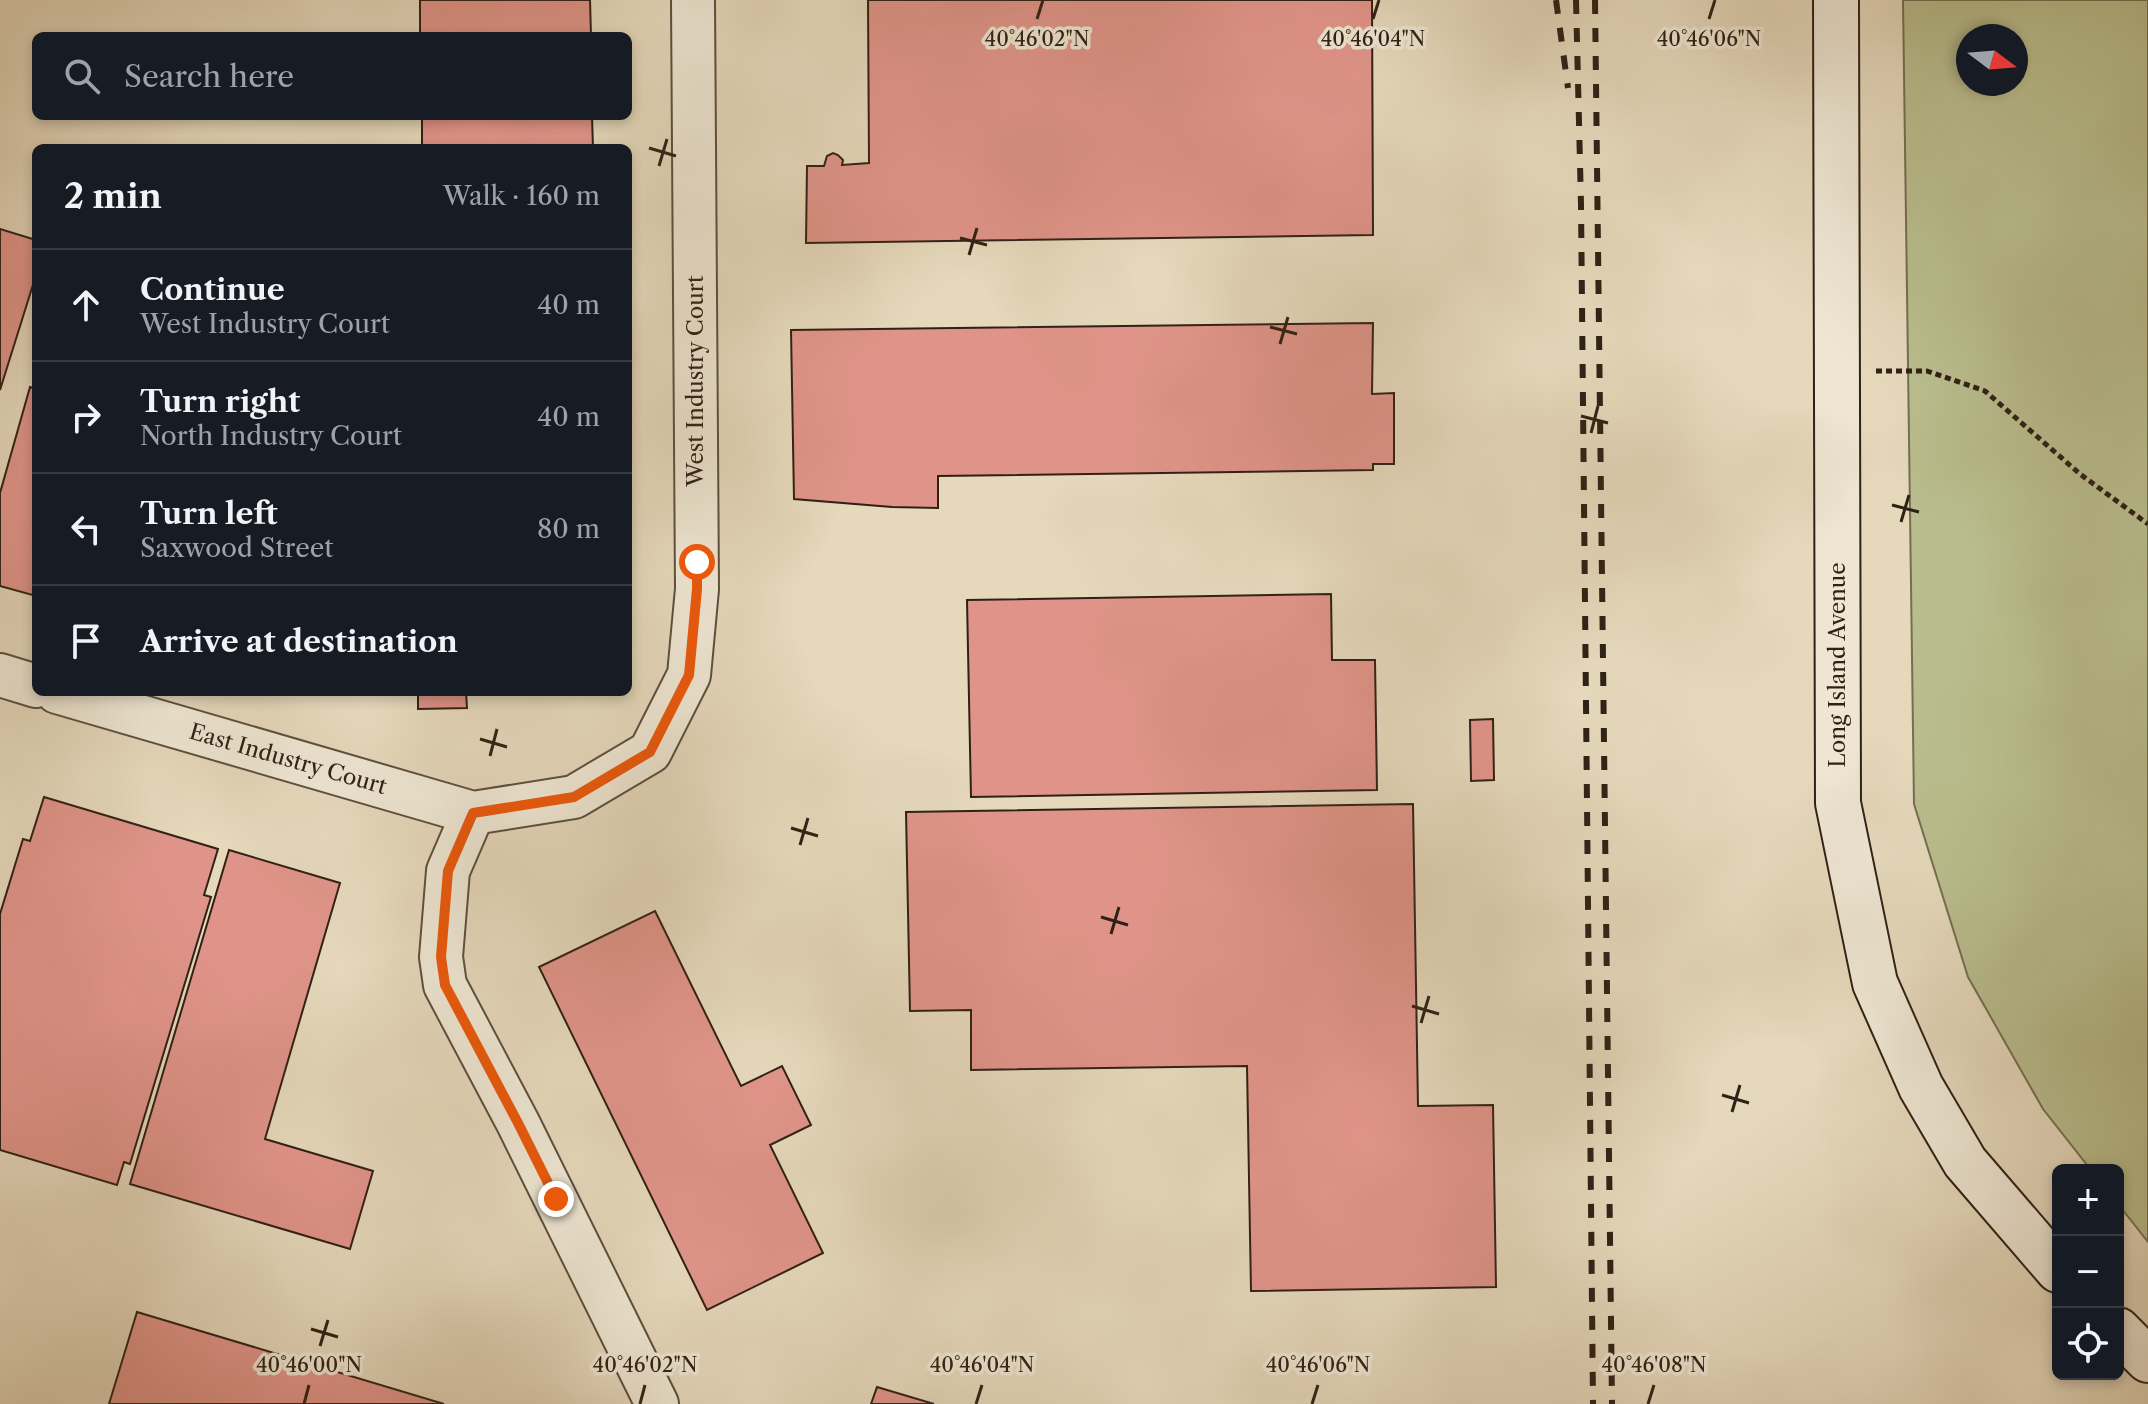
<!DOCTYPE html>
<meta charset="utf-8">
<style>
:root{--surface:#171b24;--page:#20242c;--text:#f1f3f6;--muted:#9ea1a6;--line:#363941}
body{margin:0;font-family:"Libre Caslon Text",serif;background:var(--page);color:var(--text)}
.controls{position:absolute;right:24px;bottom:24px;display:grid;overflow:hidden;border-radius:12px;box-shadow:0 4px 12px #0003}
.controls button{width:72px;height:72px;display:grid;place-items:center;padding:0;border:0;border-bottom:2px solid var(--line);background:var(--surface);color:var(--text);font:40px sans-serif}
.compass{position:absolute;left:1956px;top:24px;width:72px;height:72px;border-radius:50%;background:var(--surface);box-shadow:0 4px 12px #0003;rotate:106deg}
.stop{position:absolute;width:24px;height:24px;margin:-18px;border:6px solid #ea580c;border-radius:50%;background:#fff}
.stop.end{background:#ea580c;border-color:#fff;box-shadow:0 2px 8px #0008}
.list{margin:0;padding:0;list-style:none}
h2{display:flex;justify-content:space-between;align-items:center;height:104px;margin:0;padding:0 32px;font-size:34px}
h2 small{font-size:26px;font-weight:400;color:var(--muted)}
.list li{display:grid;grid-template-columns:52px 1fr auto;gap:24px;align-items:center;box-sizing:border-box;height:112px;padding:0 32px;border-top:2px solid var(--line)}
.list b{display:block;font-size:30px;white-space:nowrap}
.list p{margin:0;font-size:26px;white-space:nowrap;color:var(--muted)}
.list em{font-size:26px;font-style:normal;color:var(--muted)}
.icon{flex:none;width:44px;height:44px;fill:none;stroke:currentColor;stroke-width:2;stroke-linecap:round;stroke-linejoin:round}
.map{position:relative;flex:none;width:2148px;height:1404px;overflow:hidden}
.search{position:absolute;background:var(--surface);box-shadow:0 4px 12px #0003;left:32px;top:32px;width:600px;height:88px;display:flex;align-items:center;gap:20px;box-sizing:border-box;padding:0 28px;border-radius:12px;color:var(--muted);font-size:30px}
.panel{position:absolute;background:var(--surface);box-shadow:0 4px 12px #0003;left:32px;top:144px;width:600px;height:552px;border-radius:12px}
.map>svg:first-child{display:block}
.green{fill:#b9bd8d;stroke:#746f52;stroke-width:2;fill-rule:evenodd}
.building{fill:#e09489;stroke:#302116;stroke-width:2}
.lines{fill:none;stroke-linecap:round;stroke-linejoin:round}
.street-casing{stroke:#5d4f3f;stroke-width:46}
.secondary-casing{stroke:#302116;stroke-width:48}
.path{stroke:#302116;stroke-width:5;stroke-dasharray:6 4;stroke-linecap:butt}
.street{stroke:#eee6d3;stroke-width:42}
.secondary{stroke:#eee6d3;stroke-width:44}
.rail{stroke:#302116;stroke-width:6;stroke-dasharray:14 14;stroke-linecap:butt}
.route{stroke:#ea580c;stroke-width:10}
.ticks{fill:none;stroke:#302116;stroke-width:3}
.labels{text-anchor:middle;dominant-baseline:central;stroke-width:7;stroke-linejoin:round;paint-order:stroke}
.street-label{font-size:22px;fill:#302116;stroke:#eee6d3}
.ticks-label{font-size:20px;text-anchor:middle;fill:#302116;stroke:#eee6d3;stroke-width:7;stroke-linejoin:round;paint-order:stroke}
</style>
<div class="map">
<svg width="2148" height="1404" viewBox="0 0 2148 1404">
<rect width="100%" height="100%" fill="#e5d8bb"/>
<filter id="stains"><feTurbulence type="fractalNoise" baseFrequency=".0025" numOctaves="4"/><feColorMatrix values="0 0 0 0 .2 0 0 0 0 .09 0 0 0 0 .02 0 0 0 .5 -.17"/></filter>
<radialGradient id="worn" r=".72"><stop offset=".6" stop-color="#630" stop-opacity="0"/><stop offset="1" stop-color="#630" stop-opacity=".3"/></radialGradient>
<!-- green -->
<path class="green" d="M1903,0H2148V1242L2118,1204V1170H2091L2043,1109L1968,977L1914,804ZM1968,36H2016V84H1968Z"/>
<!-- building -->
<g class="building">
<polygon points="420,0 590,0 591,36 420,36"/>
<polygon points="868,0 1372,0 1373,235 806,243 807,166 824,166 827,156 833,153 838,155 843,160 842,165 869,163"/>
<polygon points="422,116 592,116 593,148 422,148"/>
<polygon points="0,229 36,240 36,275 0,390"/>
<polygon points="1373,323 1372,394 1394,393 1394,464 1373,464 1373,470 938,476 938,508 892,507 794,499 791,330"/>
<polygon points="30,387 36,389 36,596 0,586 0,493"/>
<polygon points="1331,594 1332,660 1375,660 1377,790 971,797 967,600"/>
<polygon points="418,692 466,692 467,708 418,709"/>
<polygon points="1493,719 1494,780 1471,781 1470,720"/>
<polygon points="44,797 218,849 204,895 211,897 130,1164 124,1162 117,1185 0,1150 0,914 23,839 30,841"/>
<polygon points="1413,804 1418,1106 1493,1105 1496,1287 1251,1291 1247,1066 971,1070 971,1010 910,1011 906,812"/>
<polygon points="229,850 340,883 265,1139 373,1171 350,1249 130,1184"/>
<polygon points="655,911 741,1086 782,1066 811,1125 770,1145 823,1253 707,1310 539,967"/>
<polygon points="137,1312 444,1404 109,1404"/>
<polygon points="877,1387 934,1404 871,1404"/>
</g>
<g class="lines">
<defs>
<g id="street">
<polyline points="0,675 36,686"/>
<polyline points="57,692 473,813 574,797 650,752 689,675 697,589 693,0"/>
<polyline points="473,813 448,871 441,957 445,985 518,1123 657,1404"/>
</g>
<g id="secondary">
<polyline points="1836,0 1838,803 1875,983 1921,1087 1965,1162 2058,1270"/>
<polyline points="2118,1330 2148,1360"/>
</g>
</defs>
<!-- street casing -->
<use href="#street" class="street-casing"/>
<!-- secondary casing -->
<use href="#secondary" class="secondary-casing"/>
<!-- path -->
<polyline class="path" points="1876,371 1927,371 1985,391 2080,474 2148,524"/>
<!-- street -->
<use href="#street" class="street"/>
<!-- secondary -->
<use href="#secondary" class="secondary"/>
<!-- rail -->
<g class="rail">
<polyline points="1556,0 1568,88"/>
<polyline points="1576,0 1581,204 1593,1404"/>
<polyline points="1595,0 1612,1404"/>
</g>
</g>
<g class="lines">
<!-- route -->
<polyline class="route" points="556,1199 518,1123 445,985 441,957 448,871 473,813 574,797 650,752 689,675 697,589 697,562"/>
</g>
<!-- ticks -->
<path class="ticks" d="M1037,19L1043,0M1373,19L1379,0M1709,19L1715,0M649,148L676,156M659,166L667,139M960,238L987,245M969,255L977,228M1270,327L1297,334M1280,344L1288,317M1581,416L1608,423M1591,433L1598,406M1892,505L1919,512M1901,522L1909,495M480,739L507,747M490,756L497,729M791,828L818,836M800,845L808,818M1101,917L1128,925M1111,934L1119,907M1412,1006L1439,1014M1421,1023L1429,996M1722,1095L1749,1103M1732,1112L1740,1085M311,1329L338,1337M320,1346L328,1320M304,1404L309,1385M640,1404L645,1385M976,1404L982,1385M1312,1404L1318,1385M1648,1404L1654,1385"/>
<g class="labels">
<!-- street labels -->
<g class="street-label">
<text transform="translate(695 381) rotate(-90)">West Industry Court</text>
<text transform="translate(1837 665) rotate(-90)">Long Island Avenue</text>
<text transform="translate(288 759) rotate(16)">East Industry Court</text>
</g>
</g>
<g class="ticks-label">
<text x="1037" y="46">40°46'02"N</text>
<text x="1373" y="46">40°46'04"N</text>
<text x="1709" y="46">40°46'06"N</text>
<text x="309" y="1372">40°46'00"N</text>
<text x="645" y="1372">40°46'02"N</text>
<text x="982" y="1372">40°46'04"N</text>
<text x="1318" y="1372">40°46'06"N</text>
<text x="1654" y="1372">40°46'08"N</text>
</g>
<rect width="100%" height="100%" filter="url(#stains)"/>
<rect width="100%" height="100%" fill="url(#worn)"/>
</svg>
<div class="controls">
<button>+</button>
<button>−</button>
<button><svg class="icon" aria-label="locate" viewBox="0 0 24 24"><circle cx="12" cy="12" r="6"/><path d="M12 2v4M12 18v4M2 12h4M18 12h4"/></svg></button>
</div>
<svg class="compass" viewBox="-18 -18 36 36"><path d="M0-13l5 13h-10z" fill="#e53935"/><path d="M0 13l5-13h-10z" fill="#9ea1a6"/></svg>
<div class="stop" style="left:697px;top:562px"></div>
<div class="stop end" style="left:556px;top:1199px"></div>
<div class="search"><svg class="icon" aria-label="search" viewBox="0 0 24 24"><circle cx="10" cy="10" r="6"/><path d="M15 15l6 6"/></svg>Search here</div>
<section class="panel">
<h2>2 min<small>Walk · 160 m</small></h2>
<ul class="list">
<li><svg class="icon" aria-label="ahead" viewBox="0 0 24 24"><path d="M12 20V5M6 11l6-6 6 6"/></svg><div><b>Continue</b><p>West Industry Court</p></div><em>40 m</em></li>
<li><svg class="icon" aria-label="right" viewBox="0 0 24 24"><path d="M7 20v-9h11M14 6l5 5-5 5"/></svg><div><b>Turn right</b><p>North Industry Court</p></div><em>40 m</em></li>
<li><svg class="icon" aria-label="left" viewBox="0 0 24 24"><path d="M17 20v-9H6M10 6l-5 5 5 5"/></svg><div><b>Turn left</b><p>Saxwood Street</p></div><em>80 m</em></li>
<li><svg class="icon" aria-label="arrive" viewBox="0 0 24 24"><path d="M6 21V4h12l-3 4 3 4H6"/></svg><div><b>Arrive at destination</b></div></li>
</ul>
</section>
</div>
